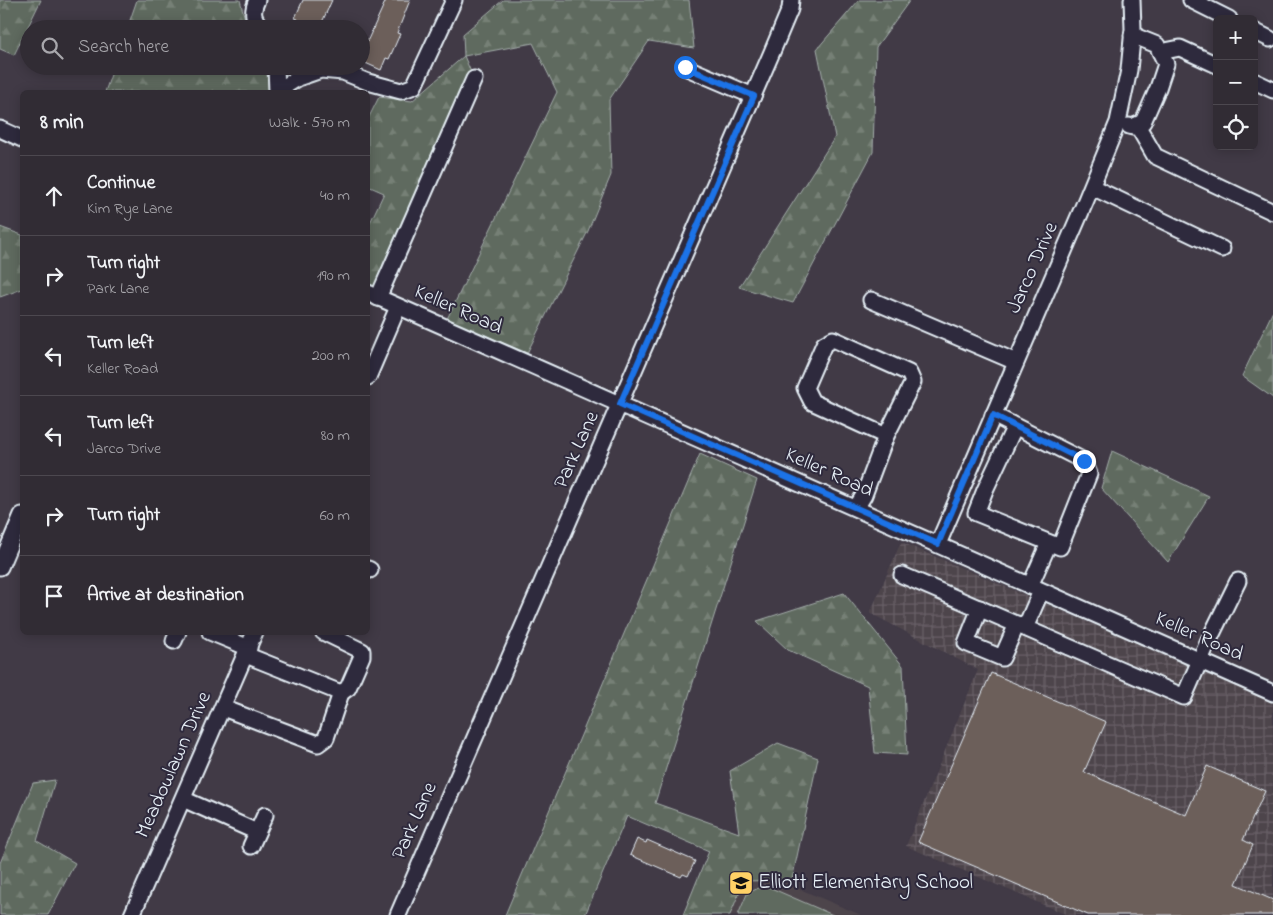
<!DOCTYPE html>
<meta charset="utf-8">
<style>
:root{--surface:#312c34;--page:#3d3840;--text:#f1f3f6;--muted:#a8a7ac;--line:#4c484f}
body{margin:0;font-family:"Indie Flower",sans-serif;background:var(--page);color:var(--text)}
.controls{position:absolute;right:15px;top:15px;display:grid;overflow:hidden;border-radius:8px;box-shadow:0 2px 12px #0003}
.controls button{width:45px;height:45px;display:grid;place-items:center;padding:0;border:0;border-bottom:1px solid var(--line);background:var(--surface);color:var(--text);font:25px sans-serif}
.stop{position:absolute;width:15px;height:15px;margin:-11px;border:4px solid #1a73e8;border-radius:50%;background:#fff}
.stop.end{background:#1a73e8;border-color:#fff;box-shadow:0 1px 5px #0008}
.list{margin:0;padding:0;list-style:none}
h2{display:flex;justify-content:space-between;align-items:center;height:65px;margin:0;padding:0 20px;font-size:21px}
h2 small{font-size:16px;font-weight:400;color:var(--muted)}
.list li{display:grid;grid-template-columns:32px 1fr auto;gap:15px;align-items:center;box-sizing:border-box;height:80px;padding:0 20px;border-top:1px solid var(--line)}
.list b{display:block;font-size:19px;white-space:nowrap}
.list p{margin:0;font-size:16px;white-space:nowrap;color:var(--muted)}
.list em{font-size:16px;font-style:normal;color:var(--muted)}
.icon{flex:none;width:28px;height:28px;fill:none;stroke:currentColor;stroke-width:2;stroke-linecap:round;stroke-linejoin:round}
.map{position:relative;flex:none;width:1273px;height:915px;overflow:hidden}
.search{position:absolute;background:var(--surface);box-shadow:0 2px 12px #0003;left:20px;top:20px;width:350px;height:55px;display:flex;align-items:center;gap:12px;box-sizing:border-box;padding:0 18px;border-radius:28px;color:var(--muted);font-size:19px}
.panel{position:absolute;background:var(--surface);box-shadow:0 2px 12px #0003;left:20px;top:90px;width:350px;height:545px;border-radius:8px}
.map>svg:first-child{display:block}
.built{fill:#4e454c}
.industrial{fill:url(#industrial-grid)}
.green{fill:#5f6a5e;stroke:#a4aeab}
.forest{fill:url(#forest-firs);stroke:#a4aeab}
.building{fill:#6c5e5a;stroke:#e8f1f8}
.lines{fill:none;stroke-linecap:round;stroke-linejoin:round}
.minor-casing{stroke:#e8f1f8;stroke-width:19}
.minor{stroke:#2f2a3d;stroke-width:15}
.route{stroke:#1a73e8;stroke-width:6}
.labels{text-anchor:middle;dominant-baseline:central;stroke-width:4;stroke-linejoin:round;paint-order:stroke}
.street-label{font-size:21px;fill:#e8f1f8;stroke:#2f2a3d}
.poi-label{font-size:21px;fill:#e8f1f8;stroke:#2f2a3d;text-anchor:start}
</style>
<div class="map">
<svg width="1273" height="915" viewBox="0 0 1273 915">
<defs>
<pattern id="industrial-grid" width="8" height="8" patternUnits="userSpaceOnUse" patternTransform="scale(1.25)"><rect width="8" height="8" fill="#4e454c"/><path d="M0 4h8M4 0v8" fill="none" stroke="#686067"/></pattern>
<pattern id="forest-firs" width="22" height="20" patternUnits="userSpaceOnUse" patternTransform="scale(1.25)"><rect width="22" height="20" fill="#5f6a5e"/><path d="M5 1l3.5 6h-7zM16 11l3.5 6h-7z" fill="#768076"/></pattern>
</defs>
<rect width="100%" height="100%" fill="#413a46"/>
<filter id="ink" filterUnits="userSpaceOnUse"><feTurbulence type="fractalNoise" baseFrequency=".02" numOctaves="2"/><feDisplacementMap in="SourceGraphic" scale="10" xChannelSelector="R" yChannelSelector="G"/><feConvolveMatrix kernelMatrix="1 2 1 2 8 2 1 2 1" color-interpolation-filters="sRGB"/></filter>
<g filter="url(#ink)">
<!-- built -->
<polygon class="built" points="710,851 861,915 682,915"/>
<!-- industrial -->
<polygon class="industrial" points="901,542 1273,701 1273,915 1067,915 906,846 978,670 870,613"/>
<!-- green -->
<polygon class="green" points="764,885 833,915 738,915 747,894"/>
<!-- forest -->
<g class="forest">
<polygon points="0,0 41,0 14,55 0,49"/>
<polygon points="137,0 240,0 246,23 256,22 263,29 127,29"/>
<polygon points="503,0 689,0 694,48 649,41 609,100 611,175 588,231 527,353 447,319 557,92 533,43 464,56 474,79 378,298 368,293 368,227 384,193 368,186 368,119 379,97 412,101 464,56 463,34"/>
<polygon points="859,0 910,0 876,47 873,152 793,303 739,287 835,137 817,49"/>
<polygon points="114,66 276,66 277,92 105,92"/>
<polygon points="0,227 22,235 22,289 0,297"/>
<polygon points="1273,311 1273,398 1242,376"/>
<polygon points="1112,451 1209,496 1168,562 1101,488"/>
<polygon points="700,454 757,480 655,803 739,833 730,771 778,743 818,758 792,880 744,881 730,915 683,915 709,851 627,816 585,915 505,915"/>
<polygon points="844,593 903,666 907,755 875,753 868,686 788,650 757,621"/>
<polygon points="55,780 37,841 75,863 48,915 0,915 0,863 33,783"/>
</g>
<!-- building -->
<g class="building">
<polygon points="303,0 332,0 319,29 293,29 298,19 295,18"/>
<polygon points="386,0 410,0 397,33 400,34 389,59 386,58 381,70 361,61 361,55"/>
<polygon points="991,673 1106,722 1084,772 1186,815 1207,766 1265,791 1243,840 1253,845 1236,884 1273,900 1273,915 1088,915 918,842"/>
<polygon points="637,839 646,843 647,840 695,861 688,876 683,874 681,877 630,855"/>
</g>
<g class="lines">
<defs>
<g id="minor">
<path d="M257,0C251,13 253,19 263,29"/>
<polyline points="1191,0 1229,19"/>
<polyline points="1254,31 1270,39"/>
<polyline points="1160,52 1180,48 1217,65"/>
<polyline points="276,66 277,92"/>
<polyline points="685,67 753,96"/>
<polyline points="1254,81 1273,90"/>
<polyline points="282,92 287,85 298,78 321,70 343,72 368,82 401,91 414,86 454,0"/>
<polyline points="1137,125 1155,156 1273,212"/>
<polyline points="1129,126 1133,127 1143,122 1158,88 1166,64 1157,45 1132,35"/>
<polyline points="0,129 22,139"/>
<polyline points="1092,187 1222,249"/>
<polyline points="368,293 1273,693"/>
<polyline points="378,298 474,79"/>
<polyline points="871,300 1016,362"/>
<polyline points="368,377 398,307"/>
<polyline points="993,415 1084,461 1089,474 1060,547 976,513 985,490 1015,426"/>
<polyline points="856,508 864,495 886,436 812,402 805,388 824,344 833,339 909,373 913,382 886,436"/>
<polyline points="938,544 1086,200 1118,122 1129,70 1133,29 1132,0"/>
<polyline points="0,567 22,515"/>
<polyline points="368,569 370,570"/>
<polyline points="902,575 1025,628"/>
<polyline points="1030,586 1049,543"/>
<polyline points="1041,591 1025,628 1184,697 1208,642 1238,581"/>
<polyline points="980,608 966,643 1002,658 1017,624"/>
<polyline points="210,632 249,648"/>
<polyline points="174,641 178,632"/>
<polyline points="246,655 341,693 348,688 362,656 362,651 323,632"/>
<polyline points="223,708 318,744 326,738 341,693"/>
<polyline points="183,799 257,832"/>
<polyline points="251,846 265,815"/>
<polyline points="132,915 255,632"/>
<polyline points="398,915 772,52 790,9 791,0"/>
</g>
</defs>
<!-- minor casing -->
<use href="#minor" class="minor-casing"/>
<!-- minor -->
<use href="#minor" class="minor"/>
</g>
</g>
<g class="lines" filter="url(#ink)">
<!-- route -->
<polyline class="route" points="685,67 754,96 620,404 938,544 993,415 1084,461"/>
</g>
<!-- icons -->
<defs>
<symbol id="school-square" viewBox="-11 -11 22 22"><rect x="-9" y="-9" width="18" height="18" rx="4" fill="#ffd166" stroke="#2f2a3d"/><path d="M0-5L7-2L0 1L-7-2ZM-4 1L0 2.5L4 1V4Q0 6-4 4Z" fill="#111"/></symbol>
</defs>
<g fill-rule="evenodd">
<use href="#school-square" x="727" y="869" width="28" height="28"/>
</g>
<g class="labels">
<!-- street labels -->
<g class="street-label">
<text transform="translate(1033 268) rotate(-66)">Jarco Drive</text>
<text transform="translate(458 310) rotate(24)">Keller Road</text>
<text transform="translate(577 450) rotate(-66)">Park Lane</text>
<text transform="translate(829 473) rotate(24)">Keller Road</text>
<text transform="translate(1199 637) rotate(24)">Keller Road</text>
<text transform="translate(174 765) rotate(-66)">Meadowlawn Drive</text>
<text transform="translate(415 821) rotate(-66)">Park Lane</text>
</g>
<!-- poi labels -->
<g class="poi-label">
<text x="758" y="883">Elliott Elementary School</text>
</g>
</g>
</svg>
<div class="controls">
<button>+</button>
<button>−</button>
<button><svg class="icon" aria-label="locate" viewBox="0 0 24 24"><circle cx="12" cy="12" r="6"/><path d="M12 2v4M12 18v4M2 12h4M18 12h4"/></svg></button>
</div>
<div class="stop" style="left:685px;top:67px"></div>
<div class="stop end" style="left:1084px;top:461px"></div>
<div class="search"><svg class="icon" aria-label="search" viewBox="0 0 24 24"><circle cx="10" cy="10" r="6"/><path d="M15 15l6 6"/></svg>Search here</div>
<section class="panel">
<h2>8 min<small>Walk · 570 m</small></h2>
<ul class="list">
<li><svg class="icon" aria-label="ahead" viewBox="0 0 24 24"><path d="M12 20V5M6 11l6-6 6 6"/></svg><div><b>Continue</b><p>Kim Rye Lane</p></div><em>40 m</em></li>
<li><svg class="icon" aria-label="right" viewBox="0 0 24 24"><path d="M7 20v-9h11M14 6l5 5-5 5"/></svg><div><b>Turn right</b><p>Park Lane</p></div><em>190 m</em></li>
<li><svg class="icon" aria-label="left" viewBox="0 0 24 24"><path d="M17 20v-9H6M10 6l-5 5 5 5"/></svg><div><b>Turn left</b><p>Keller Road</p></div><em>200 m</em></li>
<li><svg class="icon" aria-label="left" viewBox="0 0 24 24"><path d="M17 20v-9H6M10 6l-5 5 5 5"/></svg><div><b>Turn left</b><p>Jarco Drive</p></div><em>80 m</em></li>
<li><svg class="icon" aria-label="right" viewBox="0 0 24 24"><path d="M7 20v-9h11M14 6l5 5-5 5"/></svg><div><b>Turn right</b></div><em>60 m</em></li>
<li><svg class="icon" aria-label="arrive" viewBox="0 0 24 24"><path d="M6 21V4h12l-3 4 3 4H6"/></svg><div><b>Arrive at destination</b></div></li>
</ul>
</section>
</div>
